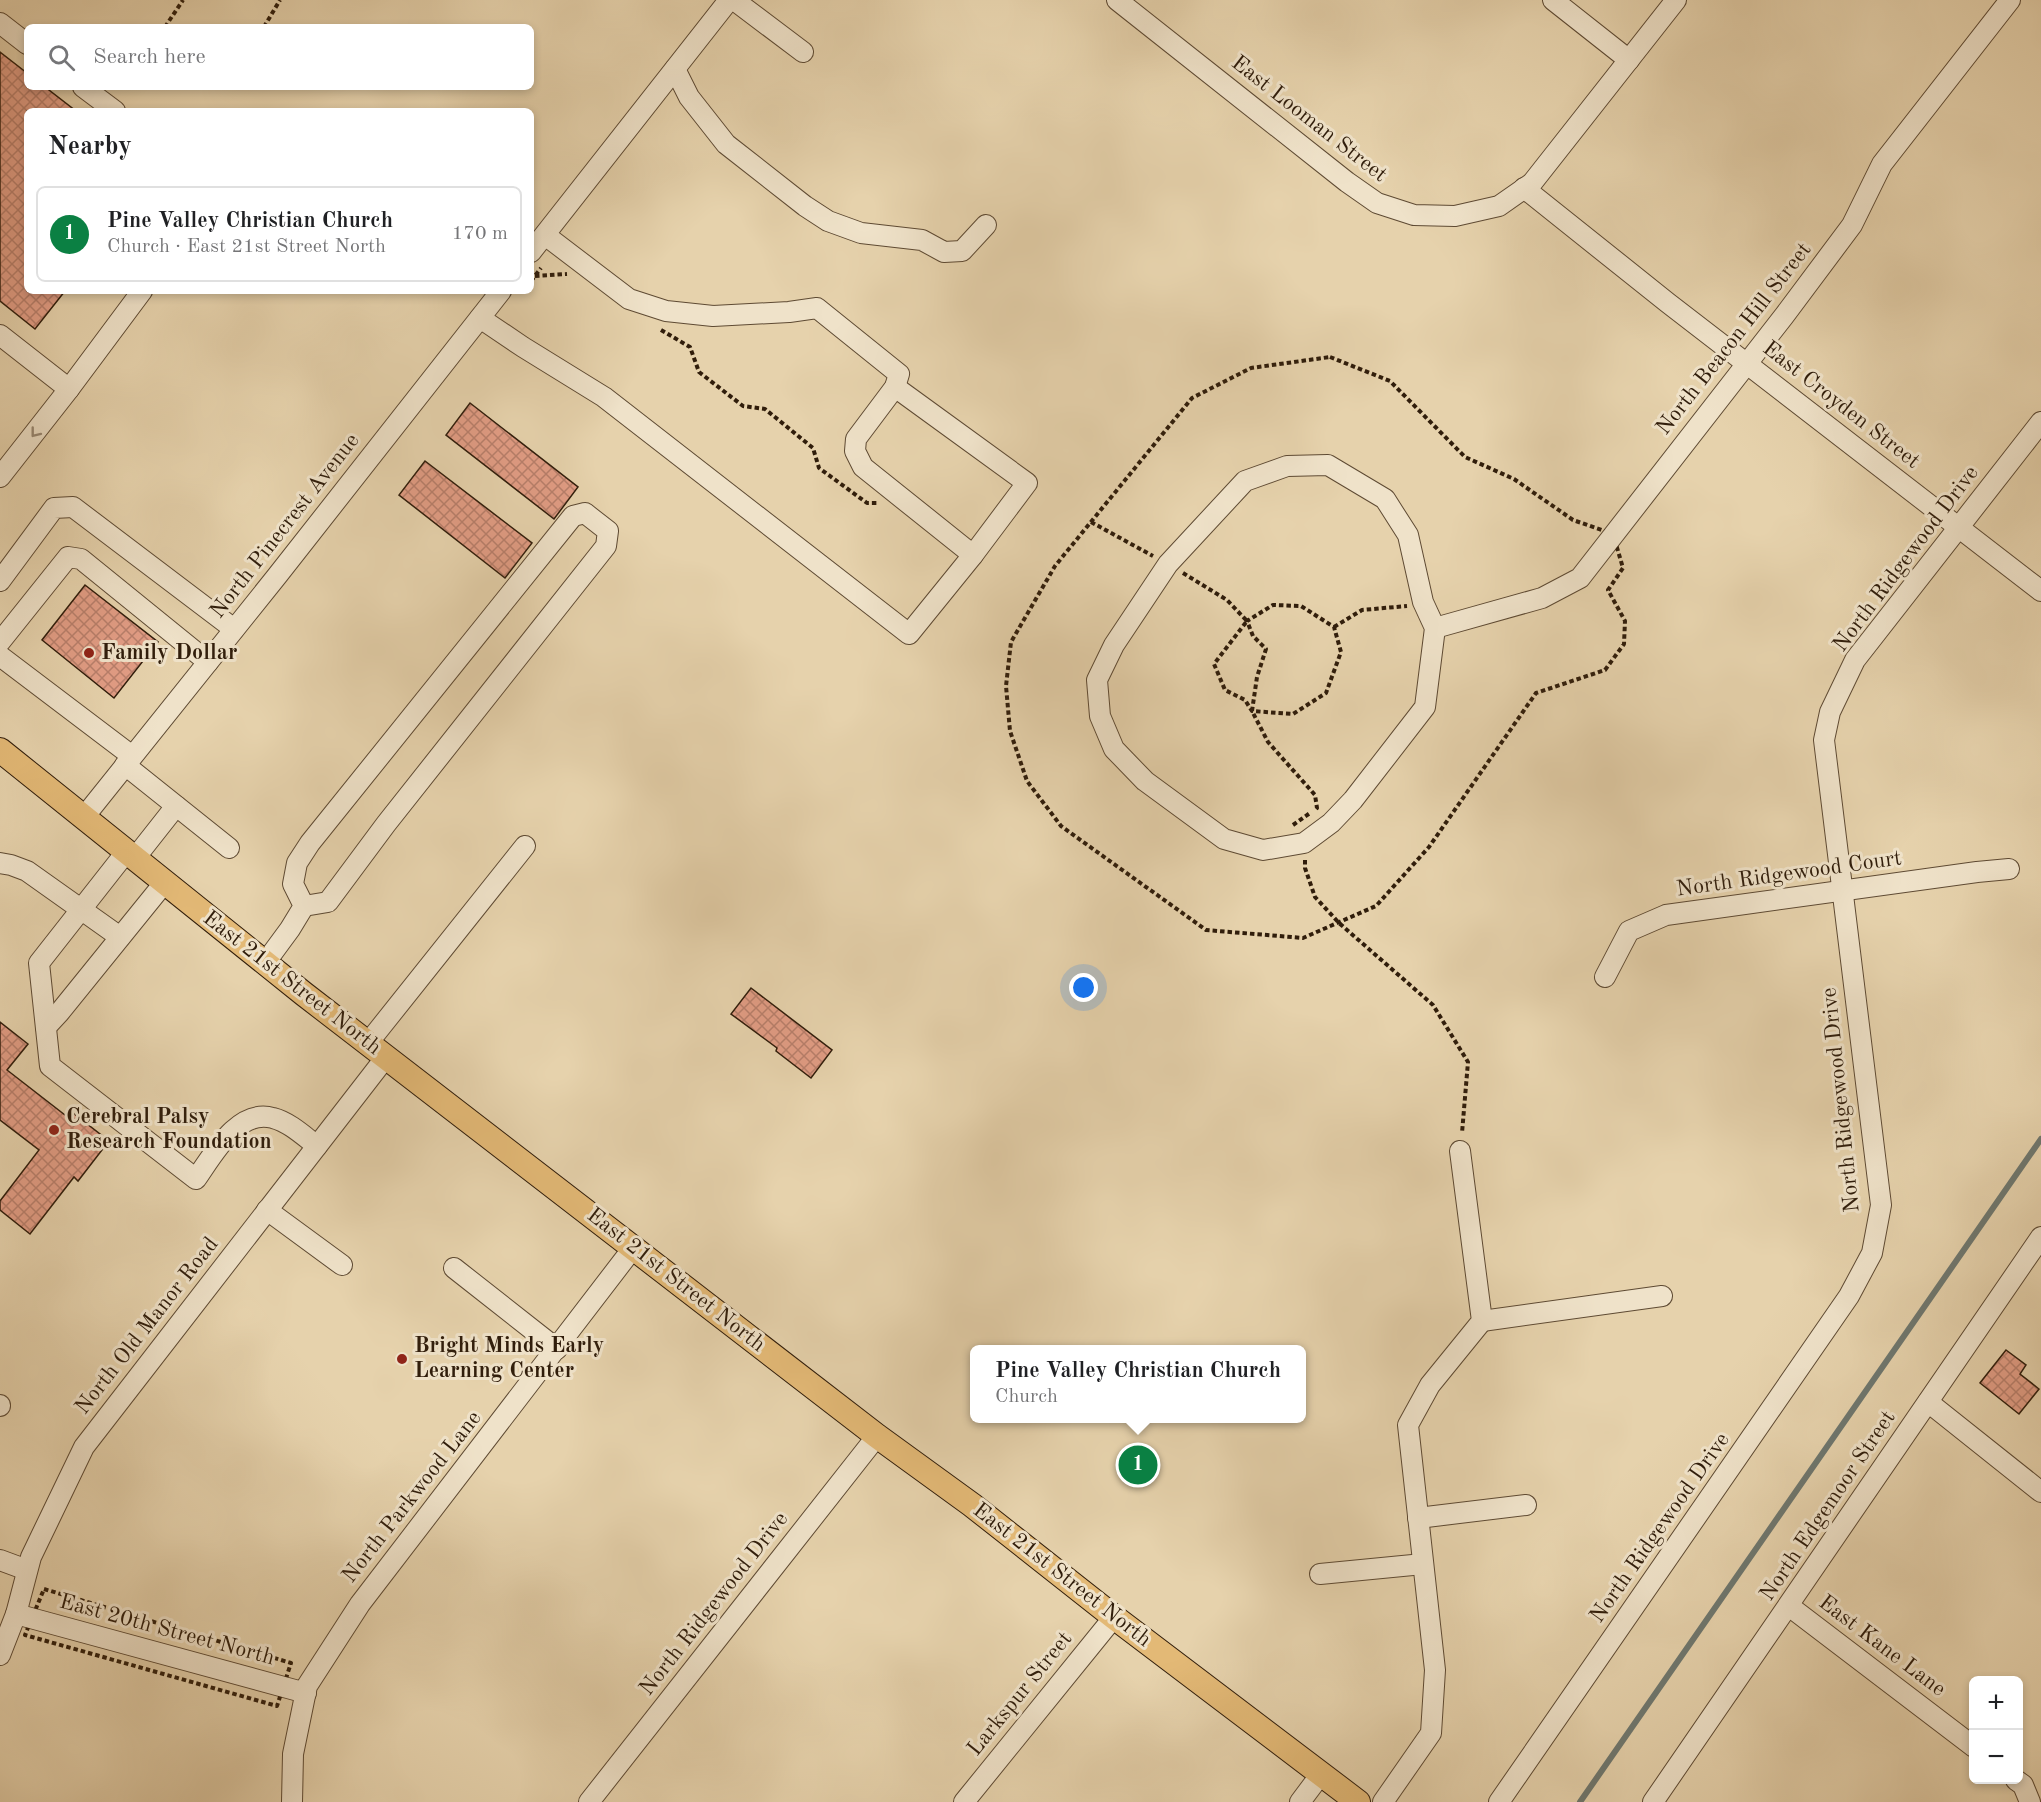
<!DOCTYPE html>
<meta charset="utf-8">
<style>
:root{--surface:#fff;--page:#f6f6f6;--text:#202124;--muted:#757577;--line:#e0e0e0;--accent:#0b8043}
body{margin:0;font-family:"Old Standard TT",serif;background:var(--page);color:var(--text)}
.controls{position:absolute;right:18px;bottom:18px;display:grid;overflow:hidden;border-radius:9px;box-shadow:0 3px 9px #0003}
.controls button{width:54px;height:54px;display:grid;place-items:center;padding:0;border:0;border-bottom:2px solid var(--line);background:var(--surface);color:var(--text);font:30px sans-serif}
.you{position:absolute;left:1084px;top:988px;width:21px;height:21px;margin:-15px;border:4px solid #fff;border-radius:50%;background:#1a73e8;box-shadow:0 0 0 9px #1a73e833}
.badge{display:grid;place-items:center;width:39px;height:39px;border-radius:50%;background:var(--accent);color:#fff;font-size:20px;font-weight:700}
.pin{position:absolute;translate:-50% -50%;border:3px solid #fff;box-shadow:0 2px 6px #0006}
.popup{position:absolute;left:970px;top:1345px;width:336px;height:78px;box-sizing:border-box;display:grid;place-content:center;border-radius:9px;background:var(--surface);filter:drop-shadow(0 2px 4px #0005);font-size:20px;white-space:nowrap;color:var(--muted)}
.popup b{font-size:22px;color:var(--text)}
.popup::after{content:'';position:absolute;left:50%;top:100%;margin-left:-12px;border:12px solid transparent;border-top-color:var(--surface)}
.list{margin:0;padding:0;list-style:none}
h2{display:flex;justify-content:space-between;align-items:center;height:78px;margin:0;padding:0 24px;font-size:26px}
h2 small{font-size:20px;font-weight:400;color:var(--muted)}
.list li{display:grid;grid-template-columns:39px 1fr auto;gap:18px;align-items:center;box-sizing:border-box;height:96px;margin:0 12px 12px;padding:0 12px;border:2px solid var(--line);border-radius:9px}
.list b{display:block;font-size:22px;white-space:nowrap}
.list p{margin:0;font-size:20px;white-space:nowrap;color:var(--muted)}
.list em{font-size:20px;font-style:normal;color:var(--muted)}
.icon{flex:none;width:33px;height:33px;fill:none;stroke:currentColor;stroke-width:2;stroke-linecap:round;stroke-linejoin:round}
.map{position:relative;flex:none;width:2041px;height:1802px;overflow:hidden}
.search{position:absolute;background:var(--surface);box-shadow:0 3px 9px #0003;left:24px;top:24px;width:510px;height:66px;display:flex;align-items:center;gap:15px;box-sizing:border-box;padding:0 21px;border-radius:9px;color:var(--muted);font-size:22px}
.panel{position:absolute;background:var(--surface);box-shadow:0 3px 9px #0003;left:24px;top:108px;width:510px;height:186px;border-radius:9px}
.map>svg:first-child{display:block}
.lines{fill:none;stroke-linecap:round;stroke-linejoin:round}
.stream{stroke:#6f7870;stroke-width:6}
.building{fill:url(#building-cross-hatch);stroke:#301d0b;stroke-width:1.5}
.minor-casing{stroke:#5e4a33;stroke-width:22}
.major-casing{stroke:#301d0b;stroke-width:26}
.path{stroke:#301d0b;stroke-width:4;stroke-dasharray:4.5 3;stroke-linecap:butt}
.minor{stroke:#efe2c9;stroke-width:20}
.major{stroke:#e3b976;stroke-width:24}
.oneway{stroke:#998974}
.poi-dot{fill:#8f2418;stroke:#efe2c9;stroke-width:2}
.labels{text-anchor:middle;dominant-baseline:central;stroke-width:6;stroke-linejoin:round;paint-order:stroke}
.street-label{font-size:22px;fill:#301d0b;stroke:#efe2c9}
.poi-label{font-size:22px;font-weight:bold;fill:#301d0b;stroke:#efe2c9;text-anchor:start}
</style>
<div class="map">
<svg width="2041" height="1802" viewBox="0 0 2041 1802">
<defs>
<pattern id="building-cross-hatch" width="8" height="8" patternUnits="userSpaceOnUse" patternTransform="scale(1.5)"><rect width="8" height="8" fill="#e29d85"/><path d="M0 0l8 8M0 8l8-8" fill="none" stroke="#b87f6b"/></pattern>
</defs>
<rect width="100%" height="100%" fill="#e6d2ac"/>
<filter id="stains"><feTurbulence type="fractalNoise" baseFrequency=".00333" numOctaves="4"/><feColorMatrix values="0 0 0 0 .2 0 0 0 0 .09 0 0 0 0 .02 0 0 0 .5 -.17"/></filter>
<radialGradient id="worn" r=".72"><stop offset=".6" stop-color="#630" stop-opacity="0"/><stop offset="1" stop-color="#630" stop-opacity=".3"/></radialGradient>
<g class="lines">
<!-- stream -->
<polyline class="stream" points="1580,1802 2041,1139"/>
</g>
<!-- building -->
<g class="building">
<polygon points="0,52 27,73 27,87 45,87 76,111 27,111 27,291 65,291 35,329 0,301"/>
<polygon points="470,403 578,487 554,519 446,435"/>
<polygon points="425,461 532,543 505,578 399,495"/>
<polygon points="85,585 158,642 114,698 42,640"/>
<polygon points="751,988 832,1050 811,1078 776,1051 777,1048 731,1014"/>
<polygon points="0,1022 28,1044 7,1070 65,1115 69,1110 109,1141 78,1181 74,1177 30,1234 0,1210 0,1201 39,1150 0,1120"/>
<polygon points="2006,1350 2026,1365 2020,1374 2039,1389 2019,1414 1980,1383"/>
</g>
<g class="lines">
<defs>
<g id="minor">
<polyline points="734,0 803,52"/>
<polyline points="1117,0 1347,182 1377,203 1414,215 1455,216 1499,206 1532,183 1676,0"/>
<polyline points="1553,0 1629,60"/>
<polyline points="0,23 27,44"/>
<polyline points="675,69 689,97 726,144 805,206 828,221 861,233 922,240 944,252 962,251 986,225"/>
<polyline points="83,87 115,111"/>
<polyline points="1524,188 1668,303 2041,591"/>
<polyline points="531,252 729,0"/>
<polyline points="480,318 523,347 604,397 909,634 973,555 863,467 855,451 856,439 895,387 899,374 817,308 789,312 713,316 666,311 629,299 545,235"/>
<polyline points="0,335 69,389 142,291"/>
<polyline points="895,387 1027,483 973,555"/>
<polyline points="0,477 69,389"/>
<polyline points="0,581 54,508 73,507 234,629"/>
<polyline points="1435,628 1425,707 1353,800 1331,823 1304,843 1263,850 1224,839 1145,781 1114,749 1100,716 1097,680 1114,645 1168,564 1245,481 1287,466 1328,465 1385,499 1408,535 1423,602 1435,628 1542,598 1580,578 1784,316 1852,225 1882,164 2010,0"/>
<polyline points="0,642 68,557 81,559 208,662"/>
<polyline points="0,656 132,756"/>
<polyline points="125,765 229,848"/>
<polyline points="84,817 277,576 501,291"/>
<path d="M127,851L39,963L50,1066L196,1179C213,1155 238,1108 273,1118C289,1122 304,1136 317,1146"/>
<polyline points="135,858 176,806"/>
<polyline points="0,863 11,865 27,871 120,937"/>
<polyline points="265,963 290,929 304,906 293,884 297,863 310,843 573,516 585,513 608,531 606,546 386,824 328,902 304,906"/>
<polyline points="1605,977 1629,931 1666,915 1977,872 2009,869"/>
<polyline points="46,1027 59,1013 165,882"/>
<polyline points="368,1043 525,846"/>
<polyline points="267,1210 342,1265"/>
<polyline points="454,1268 557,1349"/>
<polyline points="1482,1321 1662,1296"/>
<polyline points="1928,1402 2041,1492"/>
<polyline points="0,1406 0,1405"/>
<polyline points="1418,1518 1526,1505"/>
<polyline points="0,1560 27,1570"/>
<polyline points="1320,1574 1423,1564"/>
<polyline points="1789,1606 1974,1747"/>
<polyline points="16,1614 306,1693"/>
<polyline points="0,1655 16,1614 31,1557 84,1447 386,1057"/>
<polyline points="2016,1780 2023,1785 2030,1802"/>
<polyline points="292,1802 293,1754 307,1686 360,1604 633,1248"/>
<polyline points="589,1802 877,1436"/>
<polyline points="964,1802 1114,1617"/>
<polyline points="1300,1802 1321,1774"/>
<polyline points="1383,1802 1431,1733 1435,1670 1408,1425 1430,1385 1482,1321 1460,1151"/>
<polyline points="1499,1802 1849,1296 1872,1253 1881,1205 1824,740 1830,712 1855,660 2041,422"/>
<polyline points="1653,1802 2041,1237"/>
</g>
<polyline id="major" points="0,750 304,994 877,1436 972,1505 1114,1617 1358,1802"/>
</defs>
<!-- minor casing -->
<use href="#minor" class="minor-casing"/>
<!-- major casing -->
<use href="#major" class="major-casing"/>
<!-- path -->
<g class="path">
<polyline points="165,27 183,0"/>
<polyline points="264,27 280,0"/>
<polyline points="535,276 567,274"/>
<polyline points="531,281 541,268"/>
<polyline points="661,330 690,347 699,372 743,406 765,409 813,448 819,468 867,503 877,503"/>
<polygon points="1330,357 1390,381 1465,457 1514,479 1573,520 1613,534 1623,568 1608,590 1625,621 1624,644 1605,670 1536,693 1429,847 1376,906 1303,938 1206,930 1061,826 1027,781 1010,731 1006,686 1011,642 1055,566 1192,398 1251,368"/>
<polyline points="1091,522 1153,556"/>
<polyline points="1183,573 1227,600 1247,621 1214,664 1225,690 1245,700 1252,711 1293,714 1326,693 1341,652 1334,627 1301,606 1273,605 1247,621 1253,636 1266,649 1257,677 1252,711 1268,742 1315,795 1317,808 1316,809"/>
<polyline points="1334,627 1362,610 1407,606"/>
<polyline points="1293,825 1310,813"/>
<polyline points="1305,860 1305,868 1315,897 1339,923 1433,1005 1468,1062 1462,1133"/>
<polygon points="44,1589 291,1663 277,1706 25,1635"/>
</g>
<!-- minor -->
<use href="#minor" class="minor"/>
<!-- major -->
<use href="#major" class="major"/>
</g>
<!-- one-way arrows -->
<defs><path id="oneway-chevron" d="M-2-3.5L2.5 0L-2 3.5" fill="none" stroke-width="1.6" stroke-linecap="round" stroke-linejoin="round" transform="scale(1.5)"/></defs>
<use class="oneway" href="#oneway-chevron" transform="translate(35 433) rotate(128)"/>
<!-- markers -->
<g class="poi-dot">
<circle cx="89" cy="653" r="6"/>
<circle cx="54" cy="1130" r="6"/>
<circle cx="402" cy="1359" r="6"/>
</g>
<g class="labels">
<!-- street labels -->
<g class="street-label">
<text transform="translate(1309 119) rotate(38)">East Looman Street</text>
<text transform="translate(1734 339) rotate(-52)">North Beacon Hill Street</text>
<text transform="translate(1841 405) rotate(38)">East Croyden Street</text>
<text transform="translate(285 526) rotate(-52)">North Pinecrest Avenue</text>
<text transform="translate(1906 559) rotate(-53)">North Ridgewood Drive</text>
<text transform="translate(1789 874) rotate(-8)">North Ridgewood Court</text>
<text transform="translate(292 983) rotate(38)">East 21st Street North</text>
<text transform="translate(1841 1100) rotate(-96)">North Ridgewood Drive</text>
<text transform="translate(676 1280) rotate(38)">East 21st Street North</text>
<text transform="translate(147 1326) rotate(-52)">North Old Manor Road</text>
<text transform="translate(412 1497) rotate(-52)">North Parkwood Lane</text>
<text transform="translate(1828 1506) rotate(-56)">North Edgemoor Street</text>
<text transform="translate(1660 1528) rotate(-55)">North Ridgewood Drive</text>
<text transform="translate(1062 1575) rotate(38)">East 21st Street North</text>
<text transform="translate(714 1604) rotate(-52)">North Ridgewood Drive</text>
<text transform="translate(167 1630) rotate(15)">East 20th Street North</text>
<text transform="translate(1882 1646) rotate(37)">East Kane Lane</text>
<text transform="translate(1020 1694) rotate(-51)">Larkspur Street</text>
</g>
<!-- poi labels -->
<g class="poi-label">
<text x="101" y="653">Family Dollar</text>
<text x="66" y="1117">Cerebral Palsy<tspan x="66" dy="25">Research Foundation</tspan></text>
<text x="414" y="1346">Bright Minds Early<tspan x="414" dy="25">Learning Center</tspan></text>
</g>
</g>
<rect width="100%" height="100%" filter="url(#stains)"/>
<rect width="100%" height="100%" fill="url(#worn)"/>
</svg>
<div class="controls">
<button>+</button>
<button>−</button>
</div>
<div class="you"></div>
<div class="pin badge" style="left:1138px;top:1465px">1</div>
<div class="popup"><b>Pine Valley Christian Church</b>Church</div>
<div class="search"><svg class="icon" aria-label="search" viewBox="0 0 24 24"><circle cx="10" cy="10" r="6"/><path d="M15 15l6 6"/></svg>Search here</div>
<section class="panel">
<h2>Nearby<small></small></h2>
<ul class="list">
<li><span class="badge">1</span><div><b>Pine Valley Christian Church</b><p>Church · East 21st Street North</p></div><em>170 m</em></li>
</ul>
</section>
</div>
